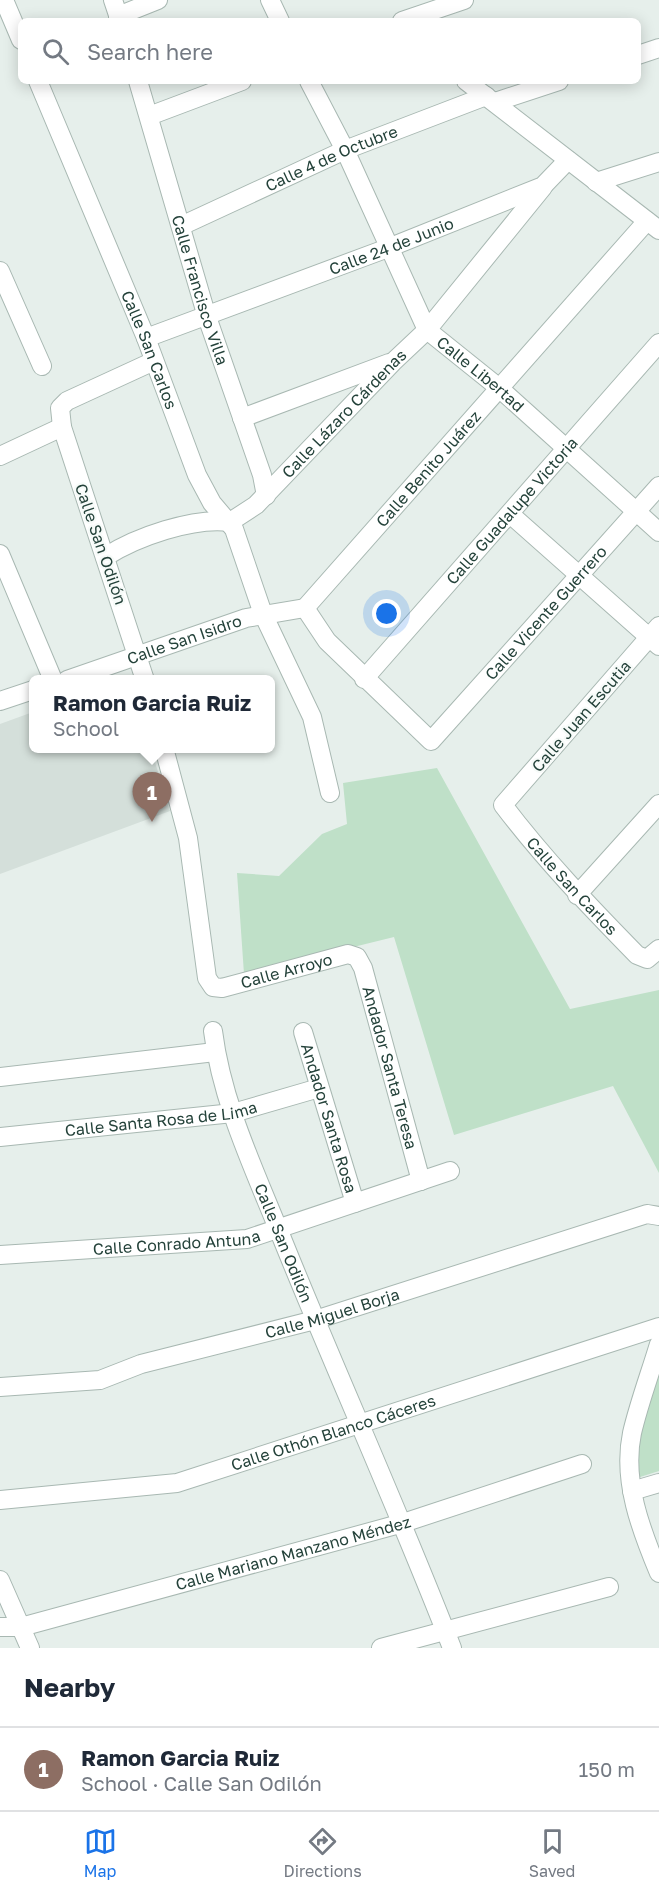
<!DOCTYPE html>
<meta charset="utf-8">
<style>
:root{--surface:#fff;--page:#f2f2f3;--text:#1f2937;--muted:#747a83;--line:#e0e1e3;--accent:#1a73e8}
body{margin:0;font-family:"Golos Text",sans-serif;background:var(--page);color:var(--text)}
.you{position:absolute;left:387px;top:614px;width:21px;height:21px;margin:-15px;border:4px solid #fff;border-radius:50%;background:#1a73e8;box-shadow:0 0 0 9px #1a73e833}
.badge{display:grid;place-items:center;width:39px;height:39px;border-radius:50%;background:var(--accent);color:#fff;font-size:20px;font-weight:700}
.pin{position:absolute;translate:-50% -50px;filter:drop-shadow(0 2px 3px #0008)}
.pin::after{content:'';position:absolute;top:32px;width:21px;height:18px;background:inherit;clip-path:polygon(0 0,100% 0,50% 100%)}
.popup{position:absolute;left:29px;top:675px;width:246px;height:78px;box-sizing:border-box;display:grid;place-content:center;border-radius:9px;background:var(--surface);filter:drop-shadow(0 2px 4px #0005);font-size:20px;white-space:nowrap;color:var(--muted)}
.popup b{font-size:22px;color:var(--text)}
.popup::after{content:'';position:absolute;left:50%;top:100%;margin-left:-12px;border:12px solid transparent;border-top-color:var(--surface)}
.list{margin:0;padding:0;list-style:none}
h2{display:flex;justify-content:space-between;align-items:center;height:78px;margin:0;padding:0 24px;font-size:26px}
h2 small{font-size:20px;font-weight:400;color:var(--muted)}
.list li{display:grid;grid-template-columns:39px 1fr auto;gap:18px;align-items:center;box-sizing:border-box;height:84px;padding:0 24px;border-top:2px solid var(--line)}
.list b{display:block;font-size:22px;white-space:nowrap}
.list p{margin:0;font-size:20px;white-space:nowrap;color:var(--muted)}
.list em{font-size:20px;font-style:normal;color:var(--muted)}
.icon{flex:none;width:33px;height:33px;fill:none;stroke:currentColor;stroke-width:2;stroke-linecap:round;stroke-linejoin:round}
.map{position:relative;flex:none;width:659px;height:1648px;overflow:hidden}
.search{position:absolute;background:var(--surface);box-shadow:0 3px 15px #0003;left:18px;right:18px;top:18px;height:66px;display:flex;align-items:center;gap:15px;box-sizing:border-box;padding:0 21px;border-radius:9px;color:var(--muted);font-size:22px}
.sheet{height:162px;background:var(--surface)}
nav{display:flex;justify-content:space-around;align-items:center;box-sizing:border-box;height:84px;border-top:2px solid var(--line);background:var(--surface);font-size:16px;color:var(--muted)}
nav a{display:grid;justify-items:center;gap:3px}
nav .on{color:var(--accent)}
.map>svg:first-child{display:block}
.built{fill:#d4dfda}
.green{fill:#bfe0c8}
.lines{fill:none;stroke-linecap:round;stroke-linejoin:round}
.minor-casing{stroke:#a8b8b2;stroke-width:20}
.minor{stroke:#fff;stroke-width:18}
.labels{text-anchor:middle;dominant-baseline:central;stroke-width:4.5;stroke-linejoin:round;paint-order:stroke}
.street-label{font-size:16px;fill:#24423a;stroke:#f7fbf9}
</style>
<div class="map">
<svg width="659" height="1648" viewBox="0 0 659 1648">
<rect width="100%" height="100%" fill="#e6efeb"/>
<!-- built -->
<polygon class="built" points="33,712 33,748 151,749 170,811 0,874 0,724"/>
<!-- green -->
<g class="green">
<polygon points="437,768 570,1009 659,990 659,1173 613,1086 454,1135 394,937 244,974 237,873 279,876 322,834 347,824 343,783"/>
<polygon points="659,1371 659,1471 637,1478 641,1425"/>
</g>
<g class="lines">
<defs>
<g id="minor">
<polyline points="4,0 21,40"/>
<polyline points="113,0 120,21"/>
<polyline points="270,0 280,21"/>
<polyline points="118,16 158,0"/>
<polyline points="402,21 464,0"/>
<polyline points="638,55 659,48"/>
<path id="s1" d="M38,81L146,338L197,475L212,503L234,529L263,614L312,717L330,793"/>
<path id="s2" d="M138,81L207,317L262,475L266,496"/>
<path id="s3" d="M309,81L345,150L427,330L498,387L659,532"/>
<polyline points="466,81 659,230"/>
<polyline points="495,102 559,81"/>
<polyline points="149,116 242,81"/>
<polyline points="596,182 659,162"/>
<path id="s4" d="M181,226L345,150L486,96"/>
<polyline points="0,271 42,366"/>
<path id="s5" d="M146,338L388,248L543,186L568,160"/>
<polyline points="242,418 389,363"/>
<polyline points="0,456 62,427"/>
<polyline points="510,514 659,646"/>
<path id="s6" d="M230,522L256,505L393,362L427,330L543,187"/>
<polyline points="0,554 53,680"/>
<path d="M105,557C136,537 193,517 230,522"/>
<path id="s7" d="M305,608L327,641L431,741L659,486"/>
<path id="s8" d="M305,608L647,221"/>
<path id="s9" d="M659,626L503,805C544,859 590,907 637,955L647,959L659,949"/>
<path id="s10" d="M364,679L659,343"/>
<path id="s11" d="M67,680L246,618L305,608"/>
<polyline points="145,680 62,427 60,408 67,401 154,361"/>
<polyline points="0,701 33,690"/>
<path id="s12" d="M164,748L188,838L207,978L213,987L222,988L348,954L357,957L363,968L421,1181"/>
<polyline points="577,895 659,804"/>
<path id="s13" d="M213,1031C222,1104 256,1173 283,1241C338,1377 399,1511 452,1648"/>
<path id="s14" d="M303,1032L355,1203"/>
<polyline points="0,1077 215,1052"/>
<path id="s15" d="M0,1137L233,1113L319,1088"/>
<path id="s16" d="M0,1255L247,1239L450,1171"/>
<path d="M659,1344C650,1374 639,1403 632,1433C622,1481 641,1530 659,1573"/>
<path id="s17" d="M0,1387L100,1380L141,1364L315,1320L647,1214L659,1216"/>
<polyline points="632,1491 659,1483"/>
<path id="s18" d="M0,1500L177,1483L659,1327"/>
<polyline points="0,1580 30,1648"/>
<path id="s19" d="M0,1627H21L403,1523L582,1464"/>
<polyline points="381,1648 609,1587"/>
</g>
</defs>
<!-- minor casing -->
<use href="#minor" class="minor-casing"/>
<!-- minor -->
<use href="#minor" class="minor"/>
</g>
<g class="labels">
<!-- street labels -->
<g class="street-label">
<text stroke="none"><textPath href="#s4" startOffset="165">Calle 4 de Octubre</textPath></text>
<text stroke="none"><textPath href="#s5" startOffset="262">Calle 24 de Junio</textPath></text>
<text stroke="none"><textPath href="#s2" startOffset="218">Calle Francisco Villa</textPath></text>
<text stroke="none"><textPath href="#s1" startOffset="291">Calle San Carlos</textPath></text>
<text stroke="none"><textPath href="#s3" startOffset="345">Calle Libertad</textPath></text>
<text stroke="none"><textPath href="#s6" startOffset="158">Calle Lázaro Cárdenas</textPath></text>
<text stroke="none"><textPath href="#s8" startOffset="186">Calle Benito Juárez</textPath></text>
<text stroke="none"><textPath href="#s10" startOffset="224">Calle Guadalupe Victoria</textPath></text>
<text transform="translate(101 544) rotate(71)">Calle San Odilón</text>
<text stroke="none"><textPath href="#s7" startOffset="356">Calle Vicente Guerrero</textPath></text>
<text stroke="none"><textPath href="#s11" startOffset="124">Calle San Isidro</textPath></text>
<text transform="translate(581 716) rotate(-49)">Calle Juan Escutia</text>
<text stroke="none"><textPath href="#s9" startOffset="344">Calle San Carlos</textPath></text>
<text stroke="none"><textPath href="#s12" startOffset="321">Calle Arroyo</textPath></text>
<text stroke="none"><textPath href="#s12" startOffset="510">Andador Santa Teresa</textPath></text>
<text stroke="none"><textPath href="#s15" startOffset="162">Calle Santa Rosa de Lima</textPath></text>
<text stroke="none"><textPath href="#s14" startOffset="90">Andador Santa Rosa</textPath></text>
<text stroke="none"><textPath href="#s16" startOffset="177">Calle Conrado Antuna</textPath></text>
<text stroke="none"><textPath href="#s13" startOffset="224">Calle San Odilón</textPath></text>
<text stroke="none"><textPath href="#s17" startOffset="342">Calle Miguel Borja</textPath></text>
<text stroke="none"><textPath href="#s18" startOffset="342">Calle Othón Blanco Cáceres</textPath></text>
<text stroke="none"><textPath href="#s19" startOffset="303">Calle Mariano Manzano Méndez</textPath></text>
</g>
</g>
</svg>
<div class="you"></div>
<div class="pin badge" style="left:152px;top:822px;background:#8d6e63">1</div>
<div class="popup"><b>Ramon Garcia Ruiz</b>School</div>
<div class="search"><svg class="icon" aria-label="search" viewBox="0 0 24 24"><circle cx="10" cy="10" r="6"/><path d="M15 15l6 6"/></svg>Search here</div>
</div>
<section class="sheet">
<h2>Nearby<small></small></h2>
<ul class="list">
<li><span class="badge" style="background:#8d6e63">1</span><div><b>Ramon Garcia Ruiz</b><p>School · Calle San Odilón</p></div><em>150 m</em></li>
</ul>
</section>
<nav>
<a class="on"><svg class="icon" aria-label="map" viewBox="0 0 24 24"><path d="M3 6l6-2 6 2 6-2v14l-6 2-6-2-6 2zM9 4v14M15 6v14"/></svg>Map</a>
<a><svg class="icon" aria-label="directions" viewBox="0 0 24 24"><path d="M12 3l9 9-9 9-9-9zM9 14v-3h6M13 9l2 2-2 2"/></svg>Directions</a>
<a><svg class="icon" aria-label="saved" viewBox="0 0 24 24"><path d="M7 4h10v16l-5-4-5 4z"/></svg>Saved</a>
</nav>
